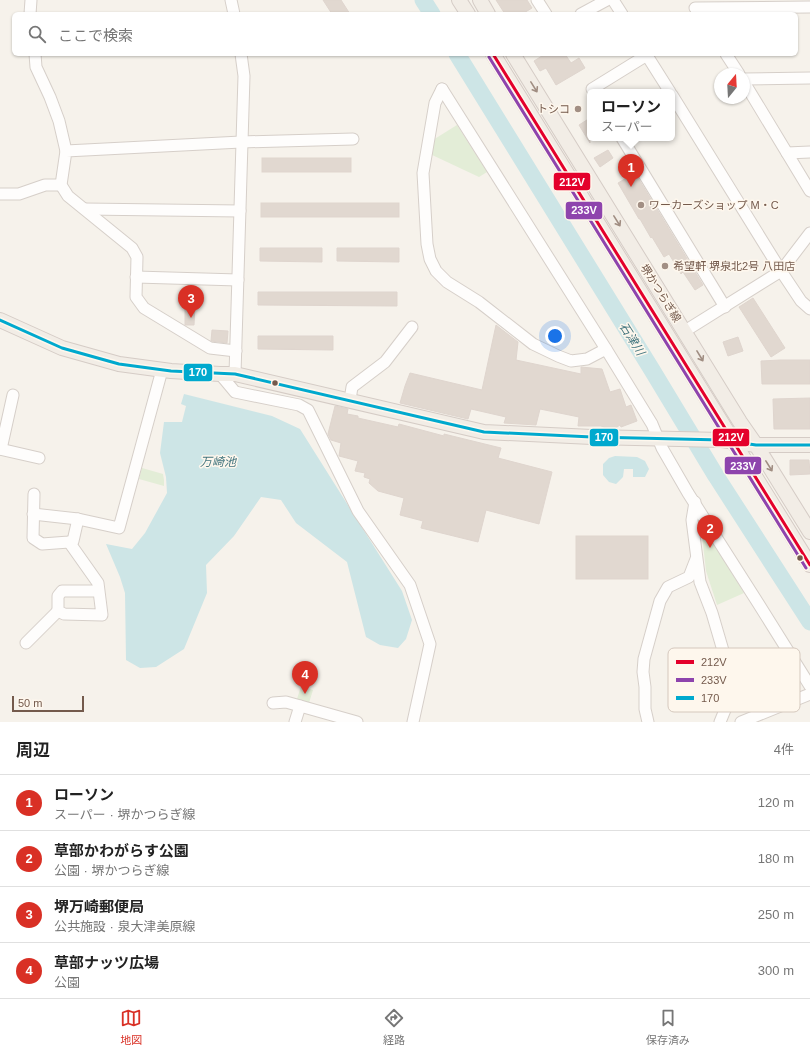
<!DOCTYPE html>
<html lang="ja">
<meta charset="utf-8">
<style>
:root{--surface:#fff;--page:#f6f6f6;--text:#222;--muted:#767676;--line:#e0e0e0;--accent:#d93025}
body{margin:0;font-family:Arial,"Noto Sans JP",sans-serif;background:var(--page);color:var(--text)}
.compass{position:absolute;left:714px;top:68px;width:36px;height:36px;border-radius:50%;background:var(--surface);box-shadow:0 1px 3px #0004;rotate:18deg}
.scale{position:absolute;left:12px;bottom:10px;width:72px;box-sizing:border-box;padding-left:4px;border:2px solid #745a4c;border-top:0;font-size:11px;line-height:14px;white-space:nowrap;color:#745a4c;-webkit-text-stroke:3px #fef7ed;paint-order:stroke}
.you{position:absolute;left:555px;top:336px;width:14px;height:14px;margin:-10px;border:3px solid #fff;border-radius:50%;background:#1a73e8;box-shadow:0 0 0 6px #1a73e833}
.badge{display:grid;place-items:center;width:26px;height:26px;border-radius:50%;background:var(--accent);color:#fff;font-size:13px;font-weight:700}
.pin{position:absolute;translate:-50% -33px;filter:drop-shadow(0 1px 2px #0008)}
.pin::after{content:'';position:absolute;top:21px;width:14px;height:12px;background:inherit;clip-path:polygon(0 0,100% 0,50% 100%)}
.popup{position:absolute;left:587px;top:89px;width:88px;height:52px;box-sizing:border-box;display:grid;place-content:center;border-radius:6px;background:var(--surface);filter:drop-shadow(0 1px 3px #0005);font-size:13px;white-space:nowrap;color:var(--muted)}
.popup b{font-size:15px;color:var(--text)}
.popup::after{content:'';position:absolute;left:50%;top:100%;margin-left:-8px;border:8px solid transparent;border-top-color:var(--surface)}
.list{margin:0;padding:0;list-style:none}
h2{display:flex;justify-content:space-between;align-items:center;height:52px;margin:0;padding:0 16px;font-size:17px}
h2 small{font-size:13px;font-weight:400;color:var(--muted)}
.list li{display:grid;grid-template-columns:26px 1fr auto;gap:12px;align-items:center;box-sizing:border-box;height:56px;padding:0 16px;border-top:1px solid var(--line)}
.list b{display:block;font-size:15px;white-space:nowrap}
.list p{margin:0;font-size:13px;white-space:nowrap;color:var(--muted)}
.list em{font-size:13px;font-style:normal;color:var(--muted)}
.icon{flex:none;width:22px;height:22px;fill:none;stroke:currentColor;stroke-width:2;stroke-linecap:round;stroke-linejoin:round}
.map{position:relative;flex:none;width:810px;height:722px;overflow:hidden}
.search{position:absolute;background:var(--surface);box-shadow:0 1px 3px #0004;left:12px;right:12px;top:12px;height:44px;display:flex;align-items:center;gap:10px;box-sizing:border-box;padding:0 14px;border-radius:6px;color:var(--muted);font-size:15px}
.sheet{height:276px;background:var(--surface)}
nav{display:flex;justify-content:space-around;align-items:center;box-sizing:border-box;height:56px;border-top:1px solid var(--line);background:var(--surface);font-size:11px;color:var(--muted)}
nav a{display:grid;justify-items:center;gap:2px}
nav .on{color:var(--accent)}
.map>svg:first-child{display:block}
.green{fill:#e3edd7}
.water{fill:#cde5e6}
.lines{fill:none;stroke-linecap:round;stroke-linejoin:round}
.river{stroke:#cde5e6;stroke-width:17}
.building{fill:#e1d8d0;stroke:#dfd5ce}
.minor-casing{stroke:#d6cfc9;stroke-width:13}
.major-casing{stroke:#d5ccc6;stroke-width:16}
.minor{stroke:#fefdfc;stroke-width:11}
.major{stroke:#f2ede6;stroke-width:14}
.bus-1-casing{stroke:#fef7ed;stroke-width:6}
.bus-2-casing{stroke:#fef7ed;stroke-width:6}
.bus-3-casing{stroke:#fef7ed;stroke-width:6}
.bus-1{stroke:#e4002b;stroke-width:3}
.bus-2{stroke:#8e44ad;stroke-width:3}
.bus-3{stroke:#00a9ce;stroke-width:3}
.oneway{stroke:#a08d82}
.poi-dot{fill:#a28f84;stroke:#fef7ed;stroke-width:1.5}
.bus-dot{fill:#745a4c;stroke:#fef7ed;stroke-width:1.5}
.labels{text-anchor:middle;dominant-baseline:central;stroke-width:3;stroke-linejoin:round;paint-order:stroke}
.poi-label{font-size:11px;fill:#745a4c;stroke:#fef7ed;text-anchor:start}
.street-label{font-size:11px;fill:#745a4c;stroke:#fef7ed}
.water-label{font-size:12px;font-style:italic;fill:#43767f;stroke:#fef7ed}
.key{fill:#fef7ed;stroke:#d5c8bd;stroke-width:1}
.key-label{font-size:11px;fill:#745a4c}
.line-badge{stroke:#fef7ed;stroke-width:1.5}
.badge-label{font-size:11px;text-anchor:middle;font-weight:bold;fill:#fff}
</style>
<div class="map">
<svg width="810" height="722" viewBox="0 0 810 722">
<rect width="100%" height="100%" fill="#f6f2eb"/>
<!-- green -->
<g class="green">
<polygon points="457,125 487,172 479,177 430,154 433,140"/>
<polygon points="142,468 163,474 164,480 164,486 139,479"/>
<polygon points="701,526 703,526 744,593 717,605 706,571"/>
<polygon points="303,680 309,681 307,688 313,690 309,703 297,699"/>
</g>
<!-- water -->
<g class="water">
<polygon points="184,394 272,416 300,429 402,591 412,620 406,639 398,648 380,645 366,637 347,562 296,523 281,500 261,497 234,536 206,565 207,593 184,649 156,667 140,668 126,660 125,593 120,577 106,544 132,549 145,533 167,493 166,477 160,453 164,422 182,422 186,406 181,404"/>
<polygon points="615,456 637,457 645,461 649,469 645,477 633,477 633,469 624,469 623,477 616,484 609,482 603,475 603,464 609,458"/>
</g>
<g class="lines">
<!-- river -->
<g class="river">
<polyline points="423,0 432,14"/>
<polyline points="457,54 652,370 716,476 810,622"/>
</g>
</g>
<!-- building -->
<g class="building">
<polygon points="323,0 341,0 350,14 332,14"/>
<polygon points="496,0 527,0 532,8 522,14 505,14"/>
<polygon points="545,54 565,54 571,63 579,58 585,68 556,85 546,68 540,71 534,61"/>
<polygon points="590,118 590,143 579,125"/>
<polygon points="608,150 613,158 600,167 594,158"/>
<rect x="262" y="158" width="89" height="14"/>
<polygon points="635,173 703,285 695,290 683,272 681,274 669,254 664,257 652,237 651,238 640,219 639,219 618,183"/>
<rect x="261" y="203" width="138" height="14"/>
<polygon points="260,248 322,248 322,262 260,261"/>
<polygon points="337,248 399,248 399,262 337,261"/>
<polygon points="258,292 397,292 397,306 258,305"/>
<polygon points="753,298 785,348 771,357 739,307"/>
<polygon points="185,304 195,304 194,325 185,325"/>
<polygon points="496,325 518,342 516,360 581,374 581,367 602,369 610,392 620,389 626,407 631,405 637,421 621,427 620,425 614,429 608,429 601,426 578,426 579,417 540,409 536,425 504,423 506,417 471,409 468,419 400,403 405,386 410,373 482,390"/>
<polygon points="212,330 228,331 227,343 211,341"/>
<polygon points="258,336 333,336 333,350 258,349"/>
<polygon points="738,337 743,351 728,356 723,342"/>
<polygon points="780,360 810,360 810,384 762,384 761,361"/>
<polygon points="810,398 810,429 774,429 773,399"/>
<polygon points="335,406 348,409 347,414 358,416 358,418 398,427 399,424 444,436 444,434 501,448 498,458 552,472 539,524 486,510 478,542 421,528 423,521 400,515 404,498 378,491 369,483 370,479 364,477 365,473 355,471 358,461 339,456 341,443 331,440 328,434"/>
<polygon points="790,460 809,460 810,474 790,475"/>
<rect x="576" y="536" width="72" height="43"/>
</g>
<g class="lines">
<defs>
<g id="minor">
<polyline points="231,0 234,14"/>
<polyline points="537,0 546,14"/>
<polyline points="613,0 622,14"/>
<polyline points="695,8 810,7"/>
<polyline points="30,14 31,0"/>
<polyline points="581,14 607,0"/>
<polyline points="35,54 36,67 50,97 59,121 66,151"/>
<polyline points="646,54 670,92"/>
<polyline points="726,54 739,74"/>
<polyline points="744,79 810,78"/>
<polyline points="744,82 810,191"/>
<polyline points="442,89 606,349 652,424 662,448 688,493 758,603 810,686"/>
<polyline points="442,89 435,103 423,173 427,244 430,259 436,271 447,282 479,302 533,344 558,356 571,361 587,359 606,349"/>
<polyline points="594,92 592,89 647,55"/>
<polyline points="672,95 781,271 801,301 810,309"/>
<polyline points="622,138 725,307"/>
<polyline points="787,153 810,152"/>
<polyline points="0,194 19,194 45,185 61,185"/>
<polyline points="85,209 240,211"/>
<polyline points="136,277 238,280"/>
<polyline points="685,331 781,271 810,233"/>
<polyline points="236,351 210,348 144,308 136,297 137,257 132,248 68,196 61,185 66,151 241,142 353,139"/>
<polyline points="220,374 235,392 299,405 308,410 358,511 410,585 430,644 413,722"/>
<polyline points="235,374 244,76 241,54"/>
<polyline points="350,400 352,387 385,362 412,327"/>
<polyline points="0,449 39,458"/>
<polyline points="1,449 13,395"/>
<polyline points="34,494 33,538 42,544 69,542 73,541 78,519"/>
<polyline points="695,502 692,520 700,582 712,613 734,688 720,722"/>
<polyline points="33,514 78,519 119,528 162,370"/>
<polyline points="69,542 98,583 102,615 64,614 58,611 58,596 62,591 99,591"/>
<polyline points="26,643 58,611"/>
<polyline points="273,703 286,702 357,722"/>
<polyline points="295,722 300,706"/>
<polyline points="648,722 645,709 645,687 643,672 644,659 660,601 668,587 689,577 696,559"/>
<polyline points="741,722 810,694"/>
</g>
<g id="major">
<polyline points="459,0 468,14"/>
<polyline points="480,0 488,14"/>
<polyline points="493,54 810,565"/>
<polyline points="513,54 740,422 756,445 810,532"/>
<polyline points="0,320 62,348 119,364 171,371 220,374 235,374 484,432 592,437 722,440 756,445 810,445"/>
</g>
</defs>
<!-- minor casing -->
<use href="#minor" class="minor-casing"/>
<!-- major casing -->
<use href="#major" class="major-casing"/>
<!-- minor -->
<use href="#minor" class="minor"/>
<!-- major -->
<use href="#major" class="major"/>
<defs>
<polyline id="bus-1" points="493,54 810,565"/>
<polyline id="bus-2" points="489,57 806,568"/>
<polyline id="bus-3" points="0,320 62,348 119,364 171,371 235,374 484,432 592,437 722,440 756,445 810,445"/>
</defs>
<!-- bus-1 casing -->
<use href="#bus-1" class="bus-1-casing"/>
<!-- bus-2 casing -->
<use href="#bus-2" class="bus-2-casing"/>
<!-- bus-3 casing -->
<use href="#bus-3" class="bus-3-casing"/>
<!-- bus-1 -->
<use href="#bus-1" class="bus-1"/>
<!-- bus-2 -->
<use href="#bus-2" class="bus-2"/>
<!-- bus-3 -->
<use href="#bus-3" class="bus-3"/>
</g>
<!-- one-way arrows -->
<defs><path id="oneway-shaft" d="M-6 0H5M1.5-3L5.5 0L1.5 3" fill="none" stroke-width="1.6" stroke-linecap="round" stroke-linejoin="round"/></defs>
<g class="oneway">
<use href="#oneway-shaft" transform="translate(534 87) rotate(58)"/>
<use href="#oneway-shaft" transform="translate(617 221) rotate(58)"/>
<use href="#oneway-shaft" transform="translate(700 356) rotate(59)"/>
<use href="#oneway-shaft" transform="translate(769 466) rotate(58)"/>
</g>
<!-- markers -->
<g class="poi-dot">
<circle cx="578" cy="109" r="4"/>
<circle cx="641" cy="205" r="4"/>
<circle cx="665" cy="266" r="4"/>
</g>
<g class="bus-dot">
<circle cx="275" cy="383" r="3.5"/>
<circle cx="800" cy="558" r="3.5"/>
</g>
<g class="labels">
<!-- poi labels -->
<g class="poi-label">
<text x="570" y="109" text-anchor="end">トシコ</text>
<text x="649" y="205">ワーカーズショップ M・C</text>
<text x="673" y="266">希望軒 堺泉北2号 八田店</text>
</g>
<!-- street labels -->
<g class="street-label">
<text transform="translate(661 293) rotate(58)">堺かつらぎ線</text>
</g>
<!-- water labels -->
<g class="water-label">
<text transform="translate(632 339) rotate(58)">石津川</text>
<text x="218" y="462">万崎池</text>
</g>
</g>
<!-- legend -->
<rect x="668" y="648" width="132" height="64" rx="6" class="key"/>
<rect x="676" y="660" width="18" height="4" fill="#e4002b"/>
<rect x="676" y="678" width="18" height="4" fill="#8e44ad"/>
<rect x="676" y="696" width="18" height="4" fill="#00a9ce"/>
<g class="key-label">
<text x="701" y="666">212V</text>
<text x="701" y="684">233V</text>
<text x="701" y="702">170</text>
</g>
<g class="line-badge">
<rect x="553" y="172" width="38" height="19" rx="4" fill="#e4002b"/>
<rect x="565" y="201" width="38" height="19" rx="4" fill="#8e44ad"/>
<rect x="183" y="363" width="30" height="19" rx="4" fill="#00a9ce"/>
<rect x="712" y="428" width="38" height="19" rx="4" fill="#e4002b"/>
<rect x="589" y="428" width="30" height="19" rx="4" fill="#00a9ce"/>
<rect x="724" y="456" width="38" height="19" rx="4" fill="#8e44ad"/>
</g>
<g class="badge-label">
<text x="572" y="186">212V</text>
<text x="584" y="214">233V</text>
<text x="198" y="376">170</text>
<text x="731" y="441">212V</text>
<text x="604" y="441">170</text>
<text x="743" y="470">233V</text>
</g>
</svg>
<svg class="compass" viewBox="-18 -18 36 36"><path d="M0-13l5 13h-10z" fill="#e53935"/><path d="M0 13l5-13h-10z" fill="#767676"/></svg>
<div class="scale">50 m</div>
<div class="you"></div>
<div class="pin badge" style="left:631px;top:187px">1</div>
<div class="popup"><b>ローソン</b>スーパー</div>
<div class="pin badge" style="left:710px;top:548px">2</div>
<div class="pin badge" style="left:191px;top:318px">3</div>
<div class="pin badge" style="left:305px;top:694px">4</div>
<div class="search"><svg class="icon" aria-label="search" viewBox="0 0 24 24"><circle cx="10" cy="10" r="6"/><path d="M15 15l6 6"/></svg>ここで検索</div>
</div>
<section class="sheet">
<h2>周辺<small>4件</small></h2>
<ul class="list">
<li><span class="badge">1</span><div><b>ローソン</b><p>スーパー · 堺かつらぎ線</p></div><em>120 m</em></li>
<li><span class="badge">2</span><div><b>草部かわがらす公園</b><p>公園 · 堺かつらぎ線</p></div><em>180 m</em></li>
<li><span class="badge">3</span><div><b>堺万崎郵便局</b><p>公共施設 · 泉大津美原線</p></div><em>250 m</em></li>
<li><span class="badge">4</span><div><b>草部ナッツ広場</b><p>公園</p></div><em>300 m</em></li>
</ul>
</section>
<nav>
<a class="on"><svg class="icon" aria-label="map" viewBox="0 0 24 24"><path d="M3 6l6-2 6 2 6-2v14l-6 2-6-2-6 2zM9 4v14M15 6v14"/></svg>地図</a>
<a><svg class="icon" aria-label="directions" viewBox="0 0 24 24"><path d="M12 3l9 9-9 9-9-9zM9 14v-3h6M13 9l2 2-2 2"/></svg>経路</a>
<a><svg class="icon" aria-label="saved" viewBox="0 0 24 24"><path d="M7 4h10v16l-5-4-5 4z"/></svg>保存済み</a>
</nav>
